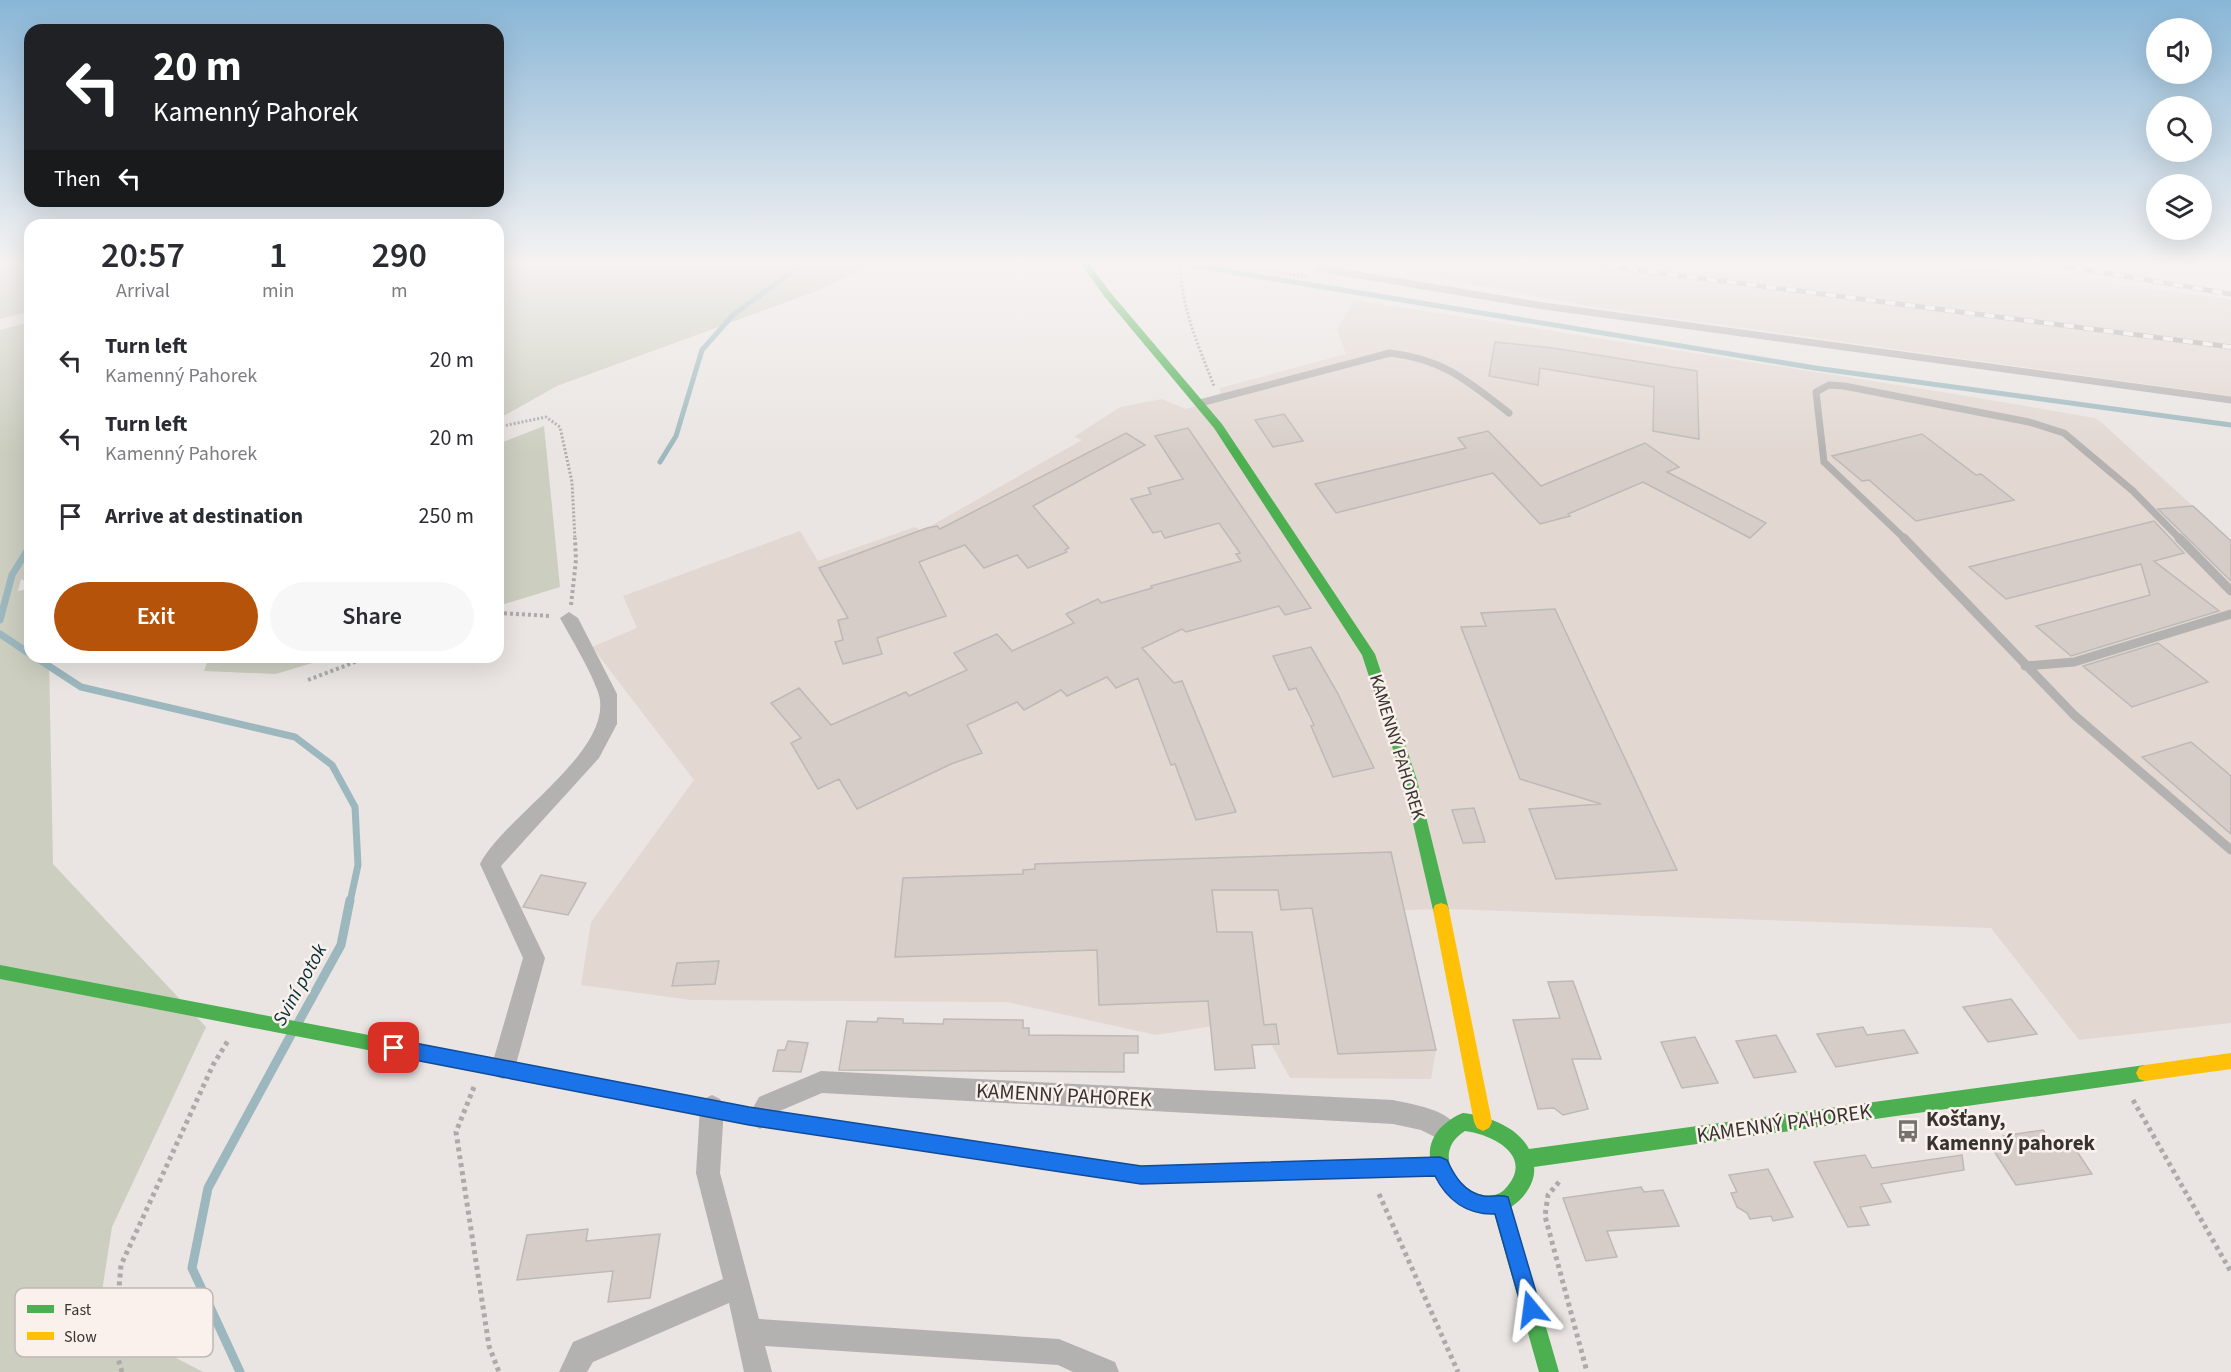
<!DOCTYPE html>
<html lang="en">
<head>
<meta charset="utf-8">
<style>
	body { margin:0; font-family:"Source Sans 3",sans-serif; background:#f7f7f7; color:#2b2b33; height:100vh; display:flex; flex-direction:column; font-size:22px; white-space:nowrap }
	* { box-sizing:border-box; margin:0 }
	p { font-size:20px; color:#7c7c81 }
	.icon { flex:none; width:33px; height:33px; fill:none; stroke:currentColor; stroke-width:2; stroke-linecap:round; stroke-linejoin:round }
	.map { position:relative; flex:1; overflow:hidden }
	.drawer { position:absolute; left:24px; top:219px; width:480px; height:444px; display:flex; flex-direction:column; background:#fff; border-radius:18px; box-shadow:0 6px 24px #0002 }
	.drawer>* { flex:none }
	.top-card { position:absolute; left:24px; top:24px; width:480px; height:183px; border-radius:18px; box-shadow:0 6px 24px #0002; background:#202124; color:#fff; overflow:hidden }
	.buttons { position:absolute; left:2146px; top:18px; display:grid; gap:12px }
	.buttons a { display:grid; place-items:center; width:66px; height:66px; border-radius:50%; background:#fff; box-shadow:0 6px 24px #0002; font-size:30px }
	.pin { position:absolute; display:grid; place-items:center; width:51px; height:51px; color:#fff; margin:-26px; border-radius:12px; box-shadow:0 3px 9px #0006 }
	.me { position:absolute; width:66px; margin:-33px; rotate:344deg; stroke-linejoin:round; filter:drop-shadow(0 0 4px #0008) }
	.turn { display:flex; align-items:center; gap:21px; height:126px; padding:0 30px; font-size:27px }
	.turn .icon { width:78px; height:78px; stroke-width:2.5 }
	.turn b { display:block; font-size:42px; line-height:51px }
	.then { display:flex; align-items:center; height:57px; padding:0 30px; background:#0003; gap:12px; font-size:22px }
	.eta { display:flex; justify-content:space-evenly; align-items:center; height:102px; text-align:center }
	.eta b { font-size:36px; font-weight:600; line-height:42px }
	.primary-button { display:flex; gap:12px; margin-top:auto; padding:12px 30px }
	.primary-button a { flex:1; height:69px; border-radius:36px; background:#b45309; color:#fff; font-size:24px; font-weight:600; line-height:69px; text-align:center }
	.primary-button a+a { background:#f7f7f7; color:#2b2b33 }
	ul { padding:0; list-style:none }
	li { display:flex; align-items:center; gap:18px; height:78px; padding:0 30px }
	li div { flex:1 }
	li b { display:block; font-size:22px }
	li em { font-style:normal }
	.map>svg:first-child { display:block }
	.built { fill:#e2d7d1 }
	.green { fill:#cccec0 }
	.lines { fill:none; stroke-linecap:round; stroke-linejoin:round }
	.stream-far2 { stroke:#9cb8be; stroke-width:5 }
	.stream-far1 { stroke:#9cb8be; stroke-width:7 }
	.stream { stroke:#9cb8be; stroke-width:9 }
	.building { fill:#d6cdc8; stroke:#bdb9b7; stroke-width:1.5 }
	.path-far2 { stroke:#adaaa9; stroke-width:3; stroke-dasharray:2 2; stroke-linecap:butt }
	.path-far1 { stroke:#adaaa9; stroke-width:4; stroke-dasharray:3 3; stroke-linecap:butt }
	.path { stroke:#adaaa9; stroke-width:5; stroke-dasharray:4 4; stroke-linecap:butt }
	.lane-far1 { stroke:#b4b1b1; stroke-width:7 }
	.lane { stroke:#b4b1b1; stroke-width:9 }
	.street { fill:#b4b1b1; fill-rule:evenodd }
	.fast { fill:#4caf50; fill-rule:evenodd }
	.slow { fill:#ffc107; fill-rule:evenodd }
	.rail-casing { stroke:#aaa8a6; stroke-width:5 }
	.rail { stroke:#faf1ec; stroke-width:4; stroke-dasharray:10; stroke-linecap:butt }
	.route { fill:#1a73e8; stroke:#114b97; stroke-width:1.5 }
	.labels { text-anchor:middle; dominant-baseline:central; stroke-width:5; stroke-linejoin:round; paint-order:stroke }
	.street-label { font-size:18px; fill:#363331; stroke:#faf1ec }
	.water-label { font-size:20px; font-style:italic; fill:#052f38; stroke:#faf1ec }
	.near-street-label { font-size:21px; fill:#363331; stroke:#faf1ec }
	.near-poi-label { font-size:21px; font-weight:bold; fill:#363331; stroke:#faf1ec; text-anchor:start }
	.key { fill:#faf1ec; stroke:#bfb8b4; stroke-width:1.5 }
	.key-label { font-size:16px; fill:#363331 }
</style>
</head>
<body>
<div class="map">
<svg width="2231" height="1372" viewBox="0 0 2231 1372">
	<rect width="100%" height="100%" fill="#eae5e2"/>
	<!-- built -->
	<path class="built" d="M1346 261H1926L2231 299V396L1593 307Z
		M1354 300 1955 394 2095 418 2101 422 2231 541V1023L2079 1040 1991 928 1448 909 1404 910 1436 1050 1431 1079 1290 1078 1257 1019 1156 1035 1007 1002 691 1000 581 985 591 922 694 780 592 647 637 628 623 596 800 531 818 561 915 527 922 531 1082 440 1074 437 1120 407 1162 399 1186 409 1220 399V388L1346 354 1337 330Z"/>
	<!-- green -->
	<path class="green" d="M0 261H30V311L0 319Z
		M498 261H880L814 292 557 386 498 419Z
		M30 322V584L21 579 18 591 30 589V657H49L53 864 206 1027 112 1227 98 1317 203 1372H0V330Z
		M544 426 560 587 498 606V444Z
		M209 657H332L276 674 204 671Z"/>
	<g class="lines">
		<!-- stream-far2 -->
		<path class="stream-far2" d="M1166 261 1815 368 2231 425
			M660 462 676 436 702 350 733 315 806 261"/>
		<!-- stream-far1 -->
		<path class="stream-far1" d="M0 620 12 575 30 546
			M0 634 30 654
			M35 657 81 687 295 737 332 765 355 807 358 865 350 902"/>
		<!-- stream -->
		<path class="stream" d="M298 1023 341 945 350 900
			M240 1372 192 1268 208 1188 292 1033"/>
	</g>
	<!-- building -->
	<path class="building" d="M1495 342 1553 348 1697 371 1699 439 1653 431 1654 387 1540 368 1538 385 1489 376Z
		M1284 414 1303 441 1273 447 1255 420Z
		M1188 428 1311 608 1285 615 1279 606 1186 632 1182 629 1142 648 1174 683 1182 681 1236 812 1196 820 1175 764 1171 765 1138 678 1116 688 1107 677 1067 696 1061 690 1024 710 1017 702 967 725 982 753 951 764 857 809 839 779 818 789 791 743 801 738 771 703 799 688 831 725 906 692 909 696 967 670 954 653 997 634 1012 651 1074 623 1066 614 1098 599 1101 603 1152 588 1151 586 1241 561 1236 554 1240 553 1219 523 1165 538 1161 531 1153 533 1131 499 1151 494 1148 488 1183 479 1155 436Z
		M1488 431 1541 486 1645 443 1679 467 1667 472 1766 523 1750 538 1643 482 1568 514 1570 516 1540 524 1493 473 1336 513 1315 484 1466 448 1458 438Z
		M1126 433 1145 445 1033 506 1069 548 1065 550 1067 552 1028 568 1017 555 984 568 965 545 919 562 946 616 877 638 882 654 843 664 835 642 843 640 838 620 848 618 819 568 927 528 937 526 940 529Z
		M1922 434 1976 475 1981 474 2014 500 1916 521 1869 480 1862 481 1832 456Z
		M2193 506 2231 541V581L2158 509Z
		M2154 521 2184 553 2154 561 2219 611 2071 656 2036 626 2150 595 2141 564 2006 599 1969 567Z
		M1555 609 1677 870 1556 879 1529 809 1601 804 1520 779 1461 627 1486 626 1481 613Z
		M2158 643 2208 682 2132 707 2083 666Z
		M1311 647 1337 692 1374 768 1333 777 1311 726 1314 725 1296 688 1289 690 1273 656Z
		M2191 742 2231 776V834L2142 757Z
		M1474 808 1485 842 1463 843 1452 810Z
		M1391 852 1436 1050 1338 1054 1312 908 1281 910 1278 890H1212L1217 932H1252L1264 1025 1276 1024 1279 1044 1252 1045 1255 1068 1215 1070 1208 1001 1099 1005 1097 950 895 957 903 878 1023 874V870L1035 869V864Z
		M541 875 586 883 568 915 523 907Z
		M719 961 715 984 672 986 677 963Z
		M1573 981 1601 1059H1572L1588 1109 1563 1115 1554 1108 1538 1109 1513 1020 1560 1018 1548 982Z
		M2011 999 2037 1034 1988 1042 1963 1007Z
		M878 1018 903 1019V1023L943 1024 944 1019 1023 1020V1028H1029V1035L1138 1036V1053H1124V1072L839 1070 847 1021 877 1022Z
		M1863 1027 1867 1035 1904 1030 1918 1053 1836 1067 1817 1034Z
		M1776 1035 1796 1072 1754 1078 1736 1041Z
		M1695 1037 1718 1083 1682 1088 1661 1042Z
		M788 1041 808 1043 801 1072 773 1071 778 1050H785Z
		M2043 1130 2052 1143 2059 1142 2062 1146 2072 1144 2092 1174 2016 1185 1994 1151 2011 1149 2003 1136Z
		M1865 1155 1872 1168 1962 1155 1964 1170 1881 1184 1891 1202 1860 1207 1869 1225 1848 1227 1814 1162Z
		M1768 1169 1793 1217 1773 1221 1771 1216 1750 1219 1747 1213 1737 1207 1731 1193 1737 1192 1729 1175Z
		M1641 1187 1644 1192 1663 1190 1679 1226 1607 1231 1617 1257 1586 1261 1563 1198Z
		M588 1229 586 1241 660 1234 650 1298 608 1302 613 1271 517 1280 527 1235Z"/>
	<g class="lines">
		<!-- path-far2 -->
		<path class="path-far2" d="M1180 261C1180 306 1198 344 1214 386
			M1198 261 1307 277
			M498 427 546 417 560 427 572 482 575 540"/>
		<!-- path-far1 -->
		<path class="path-far1" d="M571 605 576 560 575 538
			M498 613 551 616
			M308 680 368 657"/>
		<!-- path -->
		<path class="path" d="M474 1087 456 1132 489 1346 499 1372
			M2133 1100 2231 1272
			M1559 1182 1548 1195 1545 1216 1587 1372
			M1379 1194 1458 1372
			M122 1372 114 1345 121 1265 213 1065 229 1039"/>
		<!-- lane-far1 -->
		<path class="lane-far1" d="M1317 268 1537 305 2231 400
			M1200 403 1390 353C1443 359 1468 381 1509 413
			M1906 540 1824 462 1816 392 1829 385 1844 386 2029 422 2064 433 2133 491 2181 540"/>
		<!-- lane -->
		<path class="lane" d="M1904 538 2074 715 2231 850
			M2179 538 2231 591
			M2025 666 2074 662 2231 614"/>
		<!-- street -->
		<path class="street" d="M569 612 578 618 617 694V724L599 758 501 866 545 958 515 1068 511 1076 503 1079 495 1076 491 1068 523 958 480 864C503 817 618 749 598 692 589 667 573 642 560 618Z
			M821 1071 1393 1100C1414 1105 1450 1109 1459 1131L1455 1139 1447 1143 1421 1130 1393 1124 822 1093 775 1113 768 1125 760 1129 752 1125 748 1117 759 1097Z
			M712 1095 720 1099 724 1107 720 1173 759 1319 1059 1339 1115 1362 1119 1372H1073L1058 1365 765 1346 772 1372H744L729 1303 593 1362 587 1372H559L573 1342 723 1279 696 1173 700 1107 704 1099Z"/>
		<!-- fast -->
		<path class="fast" d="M1079 261H1087L1110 292 1222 424 1375 654 1417 780 1449 910 1447 915 1441 917 1435 915 1433 910 1403 780 1362 655 1214 428 1104 296Z
			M0 965 632 1085 638 1087 641 1093 638 1099 632 1101 0 979Z
			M2145 1065 2151 1067 2154 1073 2151 1079 2145 1081 1534 1167C1536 1182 1524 1199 1511 1207L1559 1372H1539L1494 1213C1467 1216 1447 1198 1435 1175L1141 1184 1009 1164 1003 1161 1000 1155 1003 1149 1009 1146 1141 1166 1430 1157C1428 1136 1445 1120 1463 1113 1487 1116 1517 1126 1529 1149ZM1465 1131C1495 1135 1535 1157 1505 1189 1480 1215 1420 1159 1465 1131Z"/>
		<!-- slow -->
		<path class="slow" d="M1441 903 1447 905 1449 910 1492 1122 1489 1128 1483 1131 1477 1128 1474 1122 1433 910 1435 905Z
			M2231 1053V1069L2145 1081 2139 1079 2136 1073 2139 1067 2145 1065Z
			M632 1085 749 1107 1009 1146 1015 1149 1018 1155 1015 1161 1009 1164 749 1125 632 1101 626 1099 623 1093 626 1087Z"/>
		<!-- rail casing -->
		<g class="rail-casing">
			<path id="rail" d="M1568 261 2231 347
				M2035 261 2231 294"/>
		</g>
		<!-- rail -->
		<use href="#rail" class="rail"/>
	</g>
	<!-- sky -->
	<linearGradient id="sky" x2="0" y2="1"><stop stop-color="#89b6d7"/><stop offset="0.58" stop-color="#f6f3f2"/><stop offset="1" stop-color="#f6f3f2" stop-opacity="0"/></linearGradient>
	<rect width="2231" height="453" fill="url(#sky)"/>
	<!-- route -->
	<path class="route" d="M394 1039 749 1107 1141 1166 1440 1157 1447 1160C1454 1175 1464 1193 1484 1196 1493 1197 1500 1194 1508 1197L1541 1309 1538 1316 1531 1319 1524 1316 1495 1214C1467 1215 1447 1200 1435 1176L1141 1184 749 1125 394 1056 388 1053 386 1048 388 1042Z"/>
	<!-- icons -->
	<defs>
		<g id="bus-bare" transform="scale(1.8)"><path d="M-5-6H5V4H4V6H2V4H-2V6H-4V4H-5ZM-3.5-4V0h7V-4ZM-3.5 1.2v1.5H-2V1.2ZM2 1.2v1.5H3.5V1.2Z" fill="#75716f" stroke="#faf1ec" stroke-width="2.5" paint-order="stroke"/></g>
	</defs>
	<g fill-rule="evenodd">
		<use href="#bus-bare" x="1908" y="1131"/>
	</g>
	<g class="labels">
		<!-- street labels -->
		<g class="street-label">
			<text transform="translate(1397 747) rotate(73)">KAMENNÝ PAHOREK</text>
		</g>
		<!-- water labels -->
		<g class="water-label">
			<text transform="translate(300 985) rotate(-61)">Sviní potok</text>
		</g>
		<!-- near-street labels -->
		<g class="near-street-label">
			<text transform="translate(1064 1095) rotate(3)">KAMENNÝ PAHOREK</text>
			<text transform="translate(1784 1123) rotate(-8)">KAMENNÝ PAHOREK</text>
		</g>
		<!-- near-poi labels -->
		<g class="near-poi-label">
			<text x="1926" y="1119">Košťany,<tspan x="1926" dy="24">Kamenný pahorek</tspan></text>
		</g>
	</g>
	<!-- legend -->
	<rect x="15" y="1288" width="198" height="69" rx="9" class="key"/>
	<rect x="27" y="1305" width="27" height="8" fill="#4caf50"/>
	<rect x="27" y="1332" width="27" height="8" fill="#ffc107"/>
	<g class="key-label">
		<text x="64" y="1315">Fast</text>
		<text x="64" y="1342">Slow</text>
	</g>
</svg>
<div class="buttons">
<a><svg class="icon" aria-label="sound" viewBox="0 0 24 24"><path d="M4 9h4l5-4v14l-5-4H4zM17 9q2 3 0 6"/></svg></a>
<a><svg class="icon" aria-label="search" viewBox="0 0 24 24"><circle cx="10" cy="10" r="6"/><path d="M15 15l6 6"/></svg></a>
<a><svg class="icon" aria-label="layers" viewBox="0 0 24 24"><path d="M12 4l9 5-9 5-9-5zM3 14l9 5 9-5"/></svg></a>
</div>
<div class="pin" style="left:394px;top:1048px;background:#d93025"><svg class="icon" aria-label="arrive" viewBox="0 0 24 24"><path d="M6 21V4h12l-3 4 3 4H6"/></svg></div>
<svg class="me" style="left:1531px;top:1309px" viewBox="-20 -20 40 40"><path d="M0-17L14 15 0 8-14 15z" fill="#1a73e8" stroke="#fff" stroke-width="4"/></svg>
<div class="top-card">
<div class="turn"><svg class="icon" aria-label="left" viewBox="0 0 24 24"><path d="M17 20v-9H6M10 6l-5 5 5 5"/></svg><div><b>20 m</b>Kamenný Pahorek</div></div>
<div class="then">Then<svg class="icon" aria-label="left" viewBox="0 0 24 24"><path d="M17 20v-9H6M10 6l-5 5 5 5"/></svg></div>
</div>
<section class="drawer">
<div class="eta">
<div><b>20:57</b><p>Arrival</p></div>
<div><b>1</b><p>min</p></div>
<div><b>290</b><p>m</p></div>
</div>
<ul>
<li><svg class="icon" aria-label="left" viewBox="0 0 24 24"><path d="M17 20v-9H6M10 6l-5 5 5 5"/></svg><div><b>Turn left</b><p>Kamenný Pahorek</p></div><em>20 m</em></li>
<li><svg class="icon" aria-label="left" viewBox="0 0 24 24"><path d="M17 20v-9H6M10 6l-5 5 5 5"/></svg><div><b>Turn left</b><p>Kamenný Pahorek</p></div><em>20 m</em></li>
<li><svg class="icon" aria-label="arrive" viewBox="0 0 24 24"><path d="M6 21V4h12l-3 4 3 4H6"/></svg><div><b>Arrive at destination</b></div><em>250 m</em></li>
</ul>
<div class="primary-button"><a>Exit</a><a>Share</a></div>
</section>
</div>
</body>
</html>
